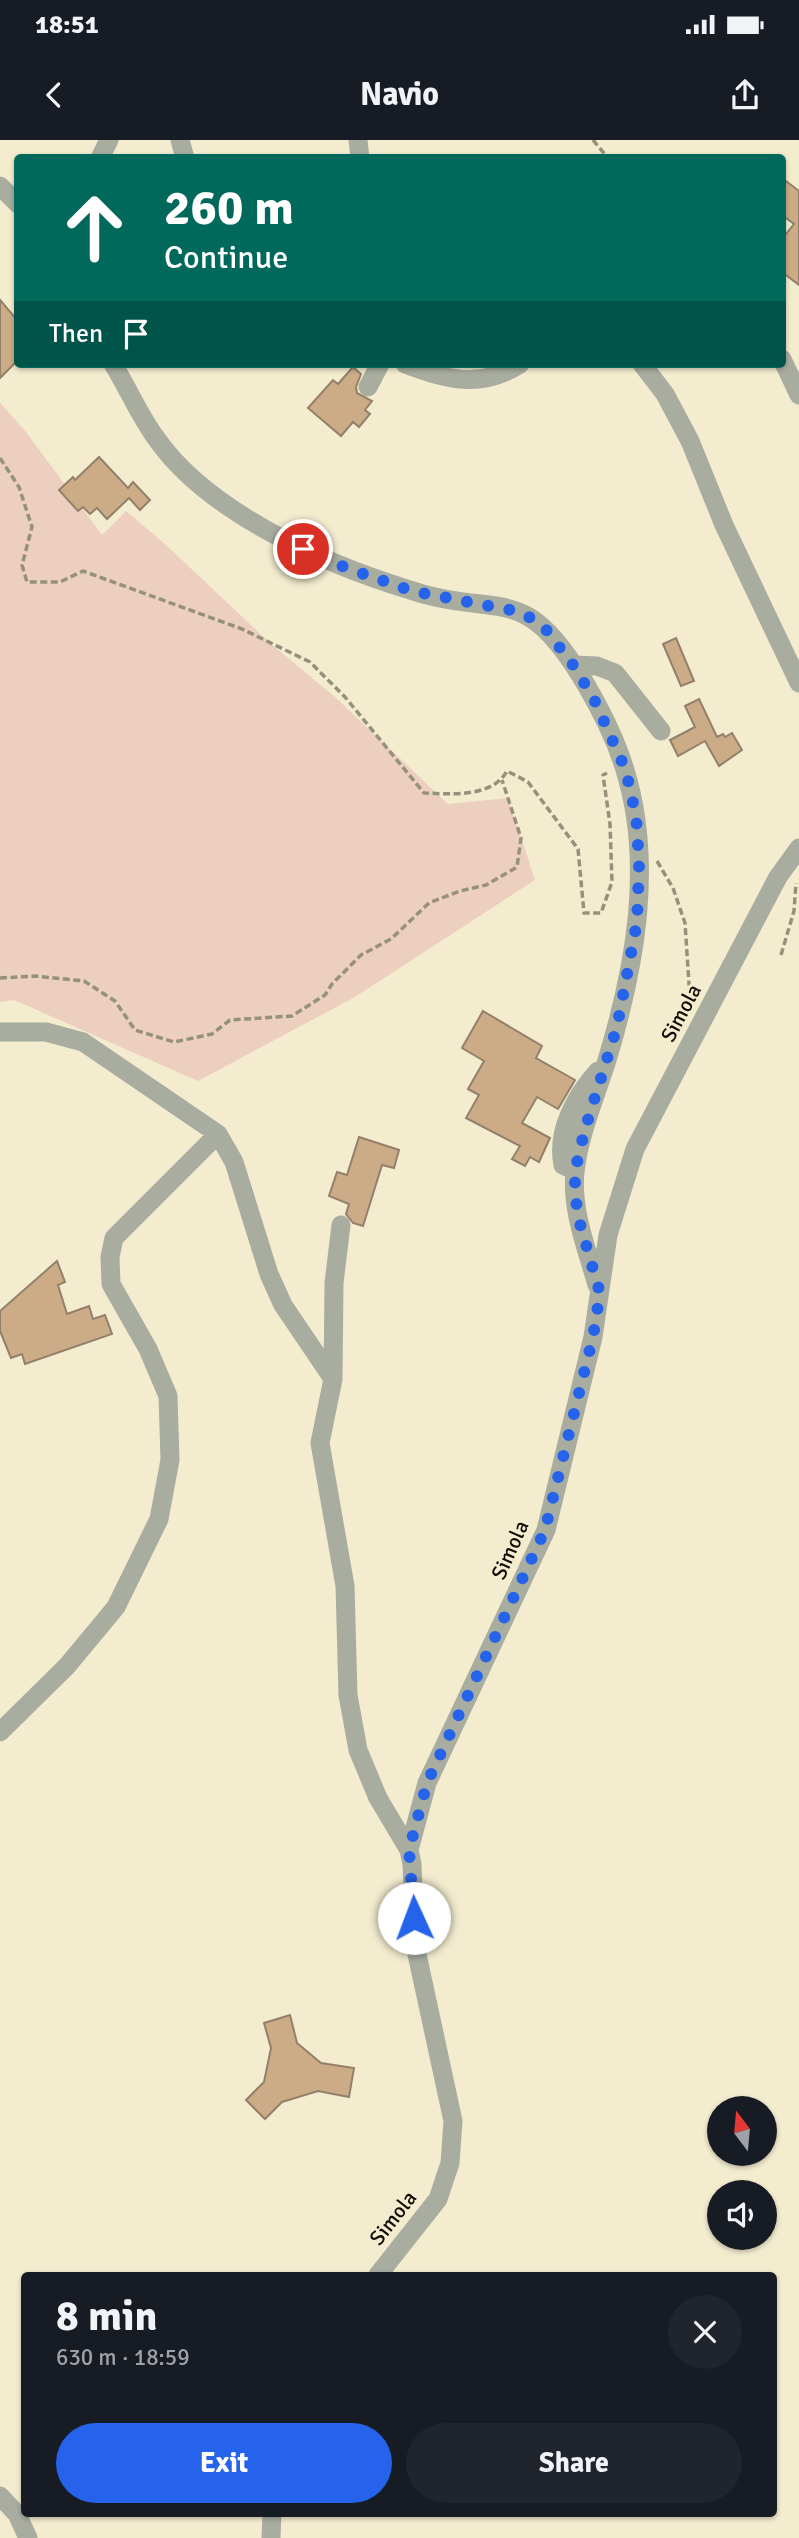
<!DOCTYPE html>
<html lang="en">
<head>
<meta charset="utf-8">
<style>
	body { margin:0; font-family:Signika,sans-serif; background:#20242c; color:#f1f3f6; height:100vh; display:flex; flex-direction:column; font-size:26px; white-space:nowrap }
	* { box-sizing:border-box; margin:0 }
	p { font-size:23px; color:#9ea1a6 }
	.icon { flex:none; width:38px; height:38px; fill:none; stroke:currentColor; stroke-width:2; stroke-linecap:round; stroke-linejoin:round }
	.map { position:relative; flex:1; overflow:hidden }
	.side { position:absolute; left:21px; top:2132px; width:756px; height:245px; display:flex; flex-direction:column; background:#171b24; border-radius:7px; box-shadow:0 2px 5px #0004 }
	.side>* { flex:none }
	.top-card { position:absolute; left:14px; top:14px; width:772px; height:214px; border-radius:7px; box-shadow:0 2px 5px #0004; background:#00695c; color:#fff; overflow:hidden }
	.needle { width:46px; rotate:344deg }
	.buttons { position:absolute; left:707px; top:1956px; display:grid; gap:14px }
	.buttons a { display:grid; place-items:center; width:70px; height:70px; border-radius:50%; background:#171b24; box-shadow:0 2px 5px #0004; font-size:35px }
	.pin { position:absolute; display:grid; place-items:center; width:60px; height:60px; color:#fff; margin:-30px; border:4px solid #fff; border-radius:50%; box-shadow:0 2px 7px #0007 }
	.me { position:absolute; width:77px; margin:-38px; rotate:358deg; stroke-linejoin:round; filter:drop-shadow(0 0 5px #0008) }
	.turn { display:flex; align-items:center; gap:24px; height:147px; padding:0 35px; font-size:32px }
	.turn .icon { width:91px; height:91px; stroke-width:2.5 }
	.turn b { display:block; font-size:49px; line-height:60px }
	.then { display:flex; align-items:center; height:66px; padding:0 35px; background:#0003; gap:14px; font-size:26px }
	.round { display:grid; place-items:center; flex:none; width:74px; height:74px; border-radius:37px; background:#20242c }
	.head { display:flex; align-items:center; justify-content:space-between; height:119px; padding:0 35px }
	h1 { font-size:42px; font-weight:800; line-height:52px }
	.action { display:flex; gap:14px; margin-top:auto; padding:14px 35px }
	.action a { flex:1; height:80px; border-radius:42px; background:#2563eb; color:#fff; font-size:28px; font-weight:800; line-height:80px; text-align:center }
	.action a+a { background:#20242c; color:#f1f3f6 }
	.status { display:flex; justify-content:space-between; align-items:center; height:49px; padding:0 35px; background:#171b24; direction:ltr }
	.status svg { height:19px; fill:currentColor }
	header { display:flex; justify-content:space-between; align-items:center; height:91px; padding:0 35px; background:#171b24; font-size:32px; font-weight:800 }
	.map>svg:first-child { display:block }
	.green { fill:#edcfc0 }
	.building { fill:#ccac86; stroke:#93806a; stroke-width:2 }
	.lines { fill:none; stroke-linecap:round; stroke-linejoin:round }
	.path { stroke:#96917d; stroke-width:3.5; stroke-dasharray:7 3.5; stroke-linecap:butt }
	.minor { stroke:#a9ada0; stroke-width:19 }
	.route { stroke:#2563eb; stroke-width:12; stroke-dasharray:0 21.6 }
	.labels { text-anchor:middle; dominant-baseline:central; stroke-width:6; stroke-linejoin:round; paint-order:stroke }
	.street-label { font-size:21px; fill:#0e0c04; stroke:#f3eccf }
</style>
</head>
<body>
<div class="status"><b>18:51</b><svg viewBox="0 0 49 12"><path d="M0 12V9h3v3zM5 12V6h3v6zM10 12V3h3v9zM15 12V0h3v12zM26 1h20v11H26zM47 4h2v5h-2z"/></svg></div>
<header><svg class="icon" aria-label="back" viewBox="0 0 24 24"><path d="M15 5l-7 7 7 7"/></svg>Navio<svg class="icon" aria-label="share" viewBox="0 0 24 24"><path d="M12 15V3M7 8l5-5 5 5M5 13v7h14v-7"/></svg></header>
<div class="map">
<svg width="799" height="2398" viewBox="0 0 799 2398">
	<rect width="100%" height="100%" fill="#f3eccf"/>
	<!-- green -->
	<path class="green" d="M0 263 26 292 102 395 126 371 166 405 269 502 336 558 448 664 508 658 535 740 355 857 198 941 14 860 0 862Z"/>
	<!-- building -->
	<path class="building" d="M782 38 799 51V145L782 132V99L794 84 782 75Z
		M0 160 18 181V220L0 238Z
		M353 227 361 234 356 247 357 253 372 261 365 270 370 274 359 287 353 282 341 296 308 268 333 240 338 244Z
		M99 317 128 348 133 342 150 360 140 370 129 358 107 379 97 368 90 374 83 367 78 371 59 350 73 337 75 340Z
		M676 498 694 541 681 546 663 504Z
		M699 559 717 597 723 594 725 597 732 593 742 610 719 626 705 601 678 616 670 600 695 587 685 566Z
		M483 871 542 906 536 918 575 940 558 969 537 957 522 983 550 998 539 1022 530 1017 525 1026 512 1019 520 1006 466 978 479 955 468 949 484 921 462 908Z
		M359 997 399 1010 394 1028 382 1025 363 1086 353 1083 346 1074 349 1064 329 1056 337 1032 347 1035Z
		M57 1121 65 1142 58 1145 67 1174 89 1166 93 1179 105 1175 112 1194 25 1224 22 1214 11 1218 0 1191V1171Z
		M290 1875 297 1903 321 1923 354 1928 349 1957 318 1951 282 1962 265 1979 246 1960 264 1942 271 1908 264 1883Z"/>
	<g class="lines">
		<!-- path -->
		<path class="path" d="M593 0 608 18
			M0 318 19 347 32 387 22 425 27 442H60L83 431 242 489 310 522 345 557 424 653C450 654 492 658 507 631L528 642 578 709 584 773H601L612 742 610 684 603 635 607 633
			M657 721 673 748 685 783 689 844 691 851 696 853
			M781 815 794 771 796 743
			M0 838 35 836 84 841 115 861 135 890 174 902 212 894 230 880 292 876 325 855 332 844 361 815 391 799 429 763 460 751 486 745 517 727 521 698 502 640"/>
		<!-- minor -->
		<path class="minor" d="M180 0 185 18
			M358 0 360 18
			M100 18 109 0
			M0 46 18 64
			M782 219 799 255
			M113 224C128 248 139 275 156 298 208 373 325 424 410 450 425 455 442 459 457 461 481 465 507 464 529 477 568 500 612 587 625 630 654 724 635 828 607 920 596 956 579 994 575 1032 571 1070 587 1109 597 1145
			M405 224C446 240 481 249 520 224
			M642 224 665 254 690 301 724 385 799 543
			M368 247 380 224
			M574 525 597 526 615 533 661 591
			M0 892H46L83 902 218 994 234 1022 269 1134 283 1165 333 1239
			M575 1031 563 1025C556 991 576 955 598 931
			M341 1085 334 1143 333 1239 320 1303 345 1446 348 1555 358 1610 378 1658 409 1710
			M0 1592 67 1526 116 1467 159 1379 170 1320 168 1256 148 1209 111 1144 110 1117 114 1098 218 994
			M378 2135 438 2059 450 2023 453 1981 415 1805 412 1724 409 1710 427 1643 546 1390 593 1197 608 1095 635 1009 778 737 799 708
			M0 2356 17 2374 28 2398
			M271 2398 272 2373"/>
	</g>
	<g class="lines">
		<!-- route -->
		<path class="route" d="M303 409 344 427 412 451 510 470 526 475 545 488 573 525 593 557 624 626 631 651 637 686 639 727 637 782 617 887 585 989 575 1031V1052L578 1077 600 1153 593 1197 545 1390 427 1643 409 1710 414 1778"/>
	</g>
	<g class="labels">
		<!-- street labels -->
		<g class="street-label">
			<text transform="translate(681 873) rotate(-62)">Simola</text>
			<text transform="translate(510 1410) rotate(-66)">Simola</text>
			<text transform="translate(393 2078) rotate(-52)">Simola</text>
		</g>
	</g>
</svg>
<div class="buttons">
<a><svg class="needle" viewBox="-14 -14 28 28"><path d="M0-13l5 13h-10z" fill="#e53935"/><path d="M0 13l5-13h-10z" fill="#9ea1a6"/></svg></a>
<a><svg class="icon" aria-label="sound" viewBox="0 0 24 24"><path d="M4 9h4l5-4v14l-5-4H4zM17 9q2 3 0 6"/></svg></a>
</div>
<div class="pin" style="left:303px;top:409px;background:#d93025"><svg class="icon" aria-label="arrive" viewBox="0 0 24 24"><path d="M6 21V4h12l-3 4 3 4H6"/></svg></div>
<svg class="me" style="left:414px;top:1778px" viewBox="-20 -20 40 40"><circle r="19" fill="#fff"/><path d="M0-13L10 11 0 6-10 11z" fill="#2563eb"/></svg>
<div class="top-card">
<div class="turn"><svg class="icon" aria-label="ahead" viewBox="0 0 24 24"><path d="M12 20V5M6 11l6-6 6 6"/></svg><div><b>260 m</b>Continue</div></div>
<div class="then">Then<svg class="icon" aria-label="arrive" viewBox="0 0 24 24"><path d="M6 21V4h12l-3 4 3 4H6"/></svg></div>
</div>
<section class="side">
<div class="head"><div><h1>8 min</h1><p>630 m · 18:59</p></div><a class="round"><svg class="icon" aria-label="close" viewBox="0 0 24 24"><path d="M6 6l12 12M18 6L6 18"/></svg></a></div>
<div class="action"><a>Exit</a><a>Share</a></div>
</section>
</div>
</body>
</html>
